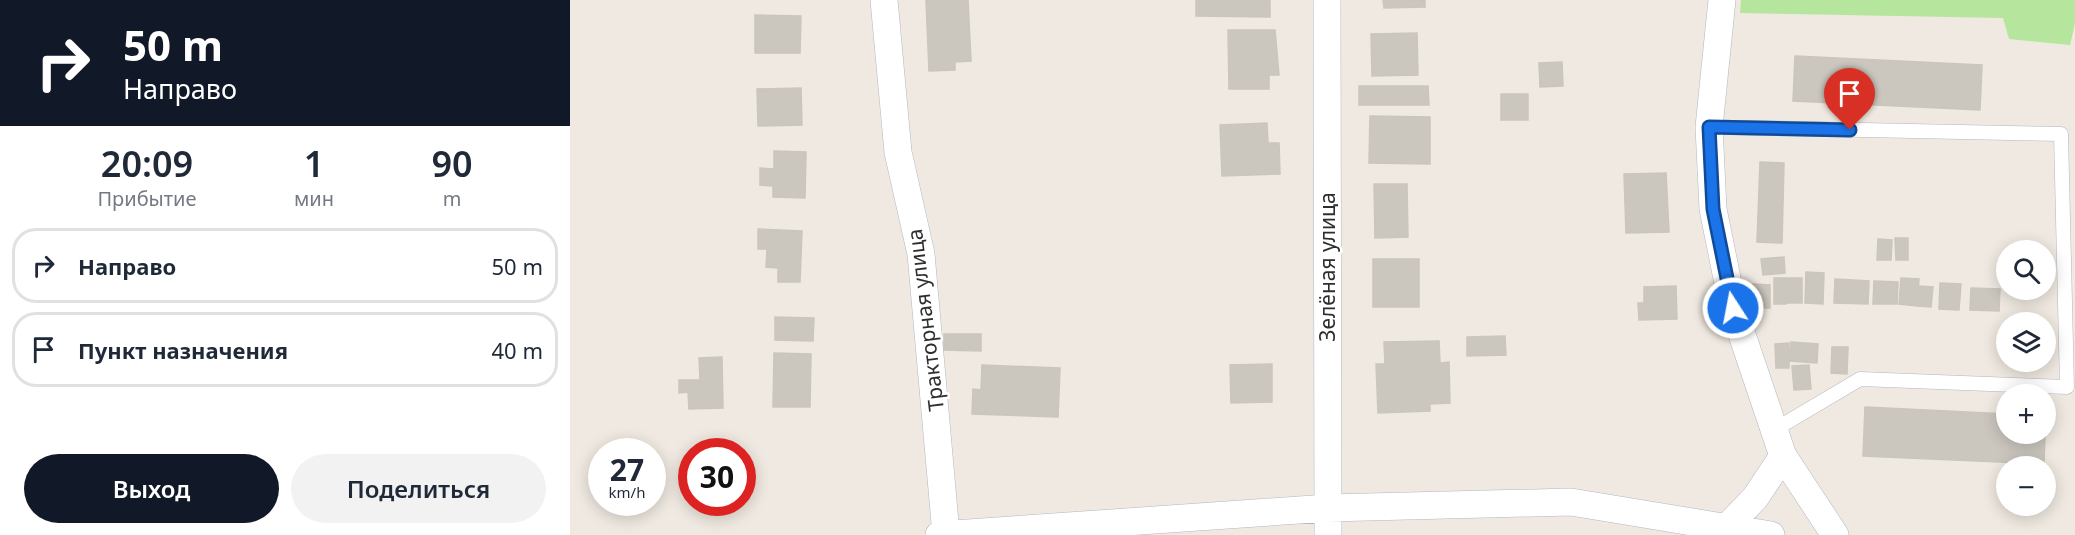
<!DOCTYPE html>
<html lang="ru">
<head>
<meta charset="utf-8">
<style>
	body { margin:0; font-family:"Noto Sans",sans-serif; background:#f2f2f3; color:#1f2937; height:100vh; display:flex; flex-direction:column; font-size:22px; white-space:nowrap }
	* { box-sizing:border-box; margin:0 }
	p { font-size:20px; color:#747a83 }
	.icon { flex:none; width:33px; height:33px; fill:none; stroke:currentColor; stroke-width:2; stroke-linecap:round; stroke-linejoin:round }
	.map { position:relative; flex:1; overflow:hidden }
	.drawer { display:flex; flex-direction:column; background:#fff; width:570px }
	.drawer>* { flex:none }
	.banner { background:#111827; color:#fff; overflow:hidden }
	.fabs { position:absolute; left:1426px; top:240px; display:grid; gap:12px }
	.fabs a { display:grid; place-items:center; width:60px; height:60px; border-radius:50%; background:#fff; box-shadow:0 3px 15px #0003; font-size:30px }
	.speed { position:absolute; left:18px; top:438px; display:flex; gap:12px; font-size:30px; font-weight:700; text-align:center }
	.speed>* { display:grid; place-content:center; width:78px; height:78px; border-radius:50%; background:#fff; box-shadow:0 3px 15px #0003; line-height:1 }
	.speed small { font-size:15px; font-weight:400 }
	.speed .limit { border:9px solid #d22; background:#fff; color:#111 }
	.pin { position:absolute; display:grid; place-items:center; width:51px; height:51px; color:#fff; margin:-62px -26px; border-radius:50% 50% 50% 0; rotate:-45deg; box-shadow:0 0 6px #0007 }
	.pin .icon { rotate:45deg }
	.me { position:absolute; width:66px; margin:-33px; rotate:349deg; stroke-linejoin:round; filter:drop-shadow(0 0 4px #0008) }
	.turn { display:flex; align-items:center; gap:21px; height:126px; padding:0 24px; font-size:27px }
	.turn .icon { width:78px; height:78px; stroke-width:2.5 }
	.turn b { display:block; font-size:42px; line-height:51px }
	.eta { display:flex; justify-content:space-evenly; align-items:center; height:102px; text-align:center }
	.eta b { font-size:36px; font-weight:600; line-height:42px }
	.cta { display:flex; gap:12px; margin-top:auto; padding:12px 24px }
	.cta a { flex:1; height:69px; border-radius:36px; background:#111827; color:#fff; font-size:24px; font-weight:600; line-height:69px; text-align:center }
	.cta a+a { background:#f2f2f3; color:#1f2937 }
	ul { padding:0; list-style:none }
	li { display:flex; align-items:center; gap:18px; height:75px; margin:0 12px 9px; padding:0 12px; border:3px solid #e0e1e3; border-radius:24px }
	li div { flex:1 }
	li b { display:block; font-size:22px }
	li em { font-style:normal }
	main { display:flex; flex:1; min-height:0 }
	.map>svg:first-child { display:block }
	.green { fill:#b6e59e }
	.building { fill:#cbc7bf; stroke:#cbc5ba; stroke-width:1.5 }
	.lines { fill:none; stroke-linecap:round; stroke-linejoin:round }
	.lane-casing { stroke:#b4b7c1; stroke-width:15 }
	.street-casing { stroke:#b4b7c1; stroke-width:28 }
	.lane { stroke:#fff; stroke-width:14 }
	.street { stroke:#fff; stroke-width:27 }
	.route-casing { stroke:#114b97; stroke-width:15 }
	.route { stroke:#1a73e8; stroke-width:10 }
	.labels { text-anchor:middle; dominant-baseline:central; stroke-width:5; stroke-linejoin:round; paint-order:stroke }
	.street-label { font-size:21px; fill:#2e2e2e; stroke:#fff }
</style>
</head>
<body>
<main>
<section class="drawer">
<div class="banner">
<div class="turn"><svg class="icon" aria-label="right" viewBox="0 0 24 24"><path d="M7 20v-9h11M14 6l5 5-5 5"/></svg><div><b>50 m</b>Направо</div></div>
</div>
<div class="eta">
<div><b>20:09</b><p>Прибытие</p></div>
<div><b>1</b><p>мин</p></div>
<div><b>90</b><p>m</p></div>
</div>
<ul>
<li><svg class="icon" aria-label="right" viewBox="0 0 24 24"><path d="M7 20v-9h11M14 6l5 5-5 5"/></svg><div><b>Направо</b></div><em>50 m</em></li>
<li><svg class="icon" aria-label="arrive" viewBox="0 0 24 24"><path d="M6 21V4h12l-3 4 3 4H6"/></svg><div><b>Пункт назначения</b></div><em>40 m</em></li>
</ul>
<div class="cta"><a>Выход</a><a>Поделиться</a></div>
</section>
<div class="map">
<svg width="1505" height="535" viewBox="0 0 1505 535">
	<rect width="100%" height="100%" fill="#efe9e1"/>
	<!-- green -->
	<path class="green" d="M1171 0H1505V23L1500 45 1439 39 1433 18 1170 13Z"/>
	<!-- building -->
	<path class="building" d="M356 0H398L401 61 385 62V70L359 71Z
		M626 0H700V17L626 16Z
		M813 0H855V7L814 8Z
		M185 15 231 16 230 53H185Z
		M658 30H705L709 75H699V89H659Z
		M847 33 848 75 802 76 801 34Z
		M1225 56 1412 65 1410 110 1223 101Z
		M992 62 993 86 970 87 969 63Z
		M789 86H858L859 105H789Z
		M231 88 232 125 188 126 187 89Z
		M931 94H958V120H931Z
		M800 116 860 117V164L799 163Z
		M697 123 698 143H709L710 174 652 176 650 125Z
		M204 151 236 152 235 198 203 197V186L190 185V168L204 169Z
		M1190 162 1214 163 1212 243 1187 242Z
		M1096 173 1099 232 1056 233 1054 174Z
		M804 184H837L838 237 805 238Z
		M188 229 232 231 230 282H208V268L196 267 197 249H188Z
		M1325 238H1338V260H1326Z
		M1308 239 1322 240 1321 260H1307Z
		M1214 257 1215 273 1193 275 1191 259Z
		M803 259H849V307H803Z
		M1236 272 1254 273 1253 304 1235 303Z
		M1204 278H1216V304H1204Z
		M1217 278H1232V303H1217Z
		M1331 278 1349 279 1347 306 1329 304Z
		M1265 279 1299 281 1298 304 1264 303Z
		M1304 281 1328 282 1327 304H1303Z
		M1370 283 1391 284 1389 310 1369 309Z
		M1183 284 1200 285V308H1183Z
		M1106 286 1107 319 1069 320 1068 303H1074V287Z
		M1349 286 1363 287 1361 307 1347 306Z
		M1401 288 1430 289 1429 311 1400 310Z
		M205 317 244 318 243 341 205 340Z
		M374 334H411V351L374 350Z
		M935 336 936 355 897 356V337Z
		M869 341 870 363 879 362 880 403 860 404V411L808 413 806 364H815L814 342Z
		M1221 342 1248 344 1247 363 1220 361Z
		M1219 343V368H1206L1205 344Z
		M1262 347H1278L1277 374 1261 373Z
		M204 353 241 354 240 407H203Z
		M152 357 153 408 119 409 118 392 109 393V380H130L129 358Z
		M702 364V402L661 403 660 365Z
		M412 365 490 368 488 417 402 414 403 389 411 390Z
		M1239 365 1241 389 1224 390 1222 366Z
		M1295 407 1437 414V434H1475L1474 464 1293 456Z"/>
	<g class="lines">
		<!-- lane casing -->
		<g class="lane-casing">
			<path id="lane" d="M1139 127 1491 134 1497 387 1290 379 1204 430"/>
		</g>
		<!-- street casing -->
		<g class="street-casing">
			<path id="street" d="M314 0 328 152 351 254 376 534
				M757 0 758 535
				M1152 0 1139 127 1143 209 1163 308 1213 456 1265 535
				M1156 528 1185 498 1213 456
				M369 535 758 508 1001 502 1201 535"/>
		</g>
		<!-- lane -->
		<use href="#lane" class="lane"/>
		<!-- street -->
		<use href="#street" class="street"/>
	</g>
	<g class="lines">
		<!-- route casing -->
		<g class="route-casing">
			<path id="route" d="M1163 308 1143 209 1139 127 1280 130"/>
		</g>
		<!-- route -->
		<use href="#route" class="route"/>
	</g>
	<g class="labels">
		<!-- street labels -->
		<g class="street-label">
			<text transform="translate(757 267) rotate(-90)">Зелёная улица</text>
			<text transform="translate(355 320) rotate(-97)">Тракторная улица</text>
		</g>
	</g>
</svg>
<div class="fabs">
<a><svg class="icon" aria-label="search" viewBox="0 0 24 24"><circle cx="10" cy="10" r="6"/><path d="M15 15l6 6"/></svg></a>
<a><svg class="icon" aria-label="layers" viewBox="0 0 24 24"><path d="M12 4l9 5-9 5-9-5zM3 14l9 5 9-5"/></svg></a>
<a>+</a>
<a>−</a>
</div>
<div class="speed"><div>27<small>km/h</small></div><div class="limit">30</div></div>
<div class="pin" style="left:1280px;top:130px;background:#d93025"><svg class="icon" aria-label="arrive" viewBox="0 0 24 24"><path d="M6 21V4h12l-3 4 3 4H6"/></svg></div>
<svg class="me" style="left:1163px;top:308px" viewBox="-20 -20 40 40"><circle r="17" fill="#1a73e8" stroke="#fff" stroke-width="3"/><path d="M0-11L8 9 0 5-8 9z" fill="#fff"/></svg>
</div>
</main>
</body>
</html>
